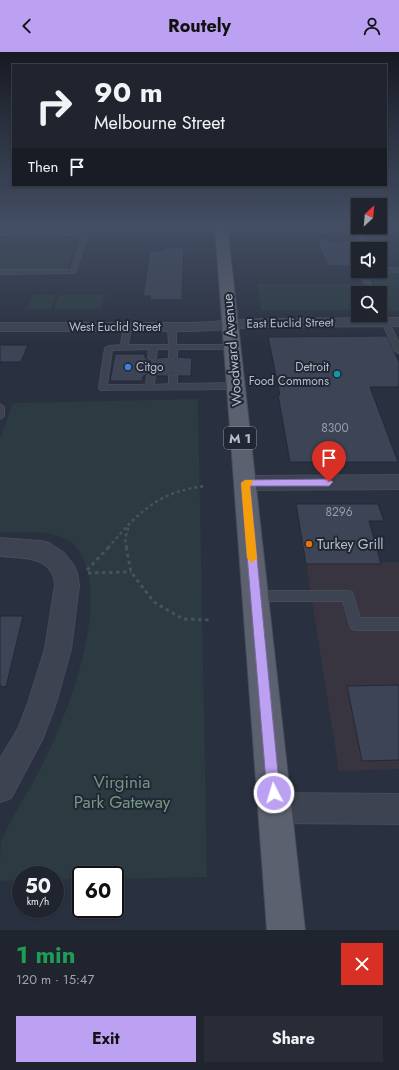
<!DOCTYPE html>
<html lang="en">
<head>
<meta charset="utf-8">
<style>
	body { margin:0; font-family:Jost,sans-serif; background:#272c37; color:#f1f3f6; height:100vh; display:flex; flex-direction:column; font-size:15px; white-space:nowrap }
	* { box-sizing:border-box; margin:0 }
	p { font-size:13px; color:#a1a4aa }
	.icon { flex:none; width:22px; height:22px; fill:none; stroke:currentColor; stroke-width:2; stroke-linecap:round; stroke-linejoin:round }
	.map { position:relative; height:878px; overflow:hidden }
	.side { display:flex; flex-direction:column; background:#1f242f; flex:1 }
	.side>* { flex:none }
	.banner { position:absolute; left:12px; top:12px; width:375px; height:122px; border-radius:0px; box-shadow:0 1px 3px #0004,0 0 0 1px #3c414b; background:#1f242f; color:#f1f3f6; overflow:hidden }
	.needle { width:26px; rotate:26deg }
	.tools { position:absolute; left:351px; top:146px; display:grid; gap:8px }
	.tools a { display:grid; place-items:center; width:36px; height:36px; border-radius:0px; background:#1f242f; box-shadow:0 1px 3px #0004,0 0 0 1px #3c414b; font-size:20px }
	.speed { position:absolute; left:12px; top:814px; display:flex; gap:8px; font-size:20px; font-weight:700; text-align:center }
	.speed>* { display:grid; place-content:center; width:52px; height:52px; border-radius:50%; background:#1f242f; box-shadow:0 1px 3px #0004,0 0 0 1px #3c414b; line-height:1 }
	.speed small { font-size:10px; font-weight:400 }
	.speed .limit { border:2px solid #111; border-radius:6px; background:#fff; color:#111 }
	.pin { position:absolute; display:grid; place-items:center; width:34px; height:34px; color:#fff; margin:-41px -17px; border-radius:50% 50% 50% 0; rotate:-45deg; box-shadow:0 0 4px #0007 }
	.pin .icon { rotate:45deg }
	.me { position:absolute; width:44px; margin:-22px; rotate:355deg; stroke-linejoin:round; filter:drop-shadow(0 0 3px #0008) }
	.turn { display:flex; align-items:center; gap:14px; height:84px; padding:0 16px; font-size:18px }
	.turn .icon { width:52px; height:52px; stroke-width:2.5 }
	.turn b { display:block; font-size:28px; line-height:34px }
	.then { display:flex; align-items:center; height:38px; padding:0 16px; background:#0003; gap:8px; font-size:15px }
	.round { display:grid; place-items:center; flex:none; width:42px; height:42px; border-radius:0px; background:#272c37 }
	.head { display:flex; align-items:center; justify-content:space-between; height:68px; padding:0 16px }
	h1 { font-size:24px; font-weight:700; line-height:30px; color:#1e9e55 }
	.primary-button { display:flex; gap:8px; margin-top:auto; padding:8px 16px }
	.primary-button a { flex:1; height:46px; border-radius:0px; background:#bca0f2; color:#111; font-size:16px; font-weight:700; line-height:46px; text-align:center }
	.primary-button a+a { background:#272c37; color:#f1f3f6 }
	header { display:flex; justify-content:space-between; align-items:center; height:52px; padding:0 16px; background:#bca0f2; color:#111; font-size:18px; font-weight:700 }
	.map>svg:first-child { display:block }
	.medical { fill:#383541 }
	.green { fill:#2b3b41 }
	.building { fill:#3c4455; stroke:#242937 }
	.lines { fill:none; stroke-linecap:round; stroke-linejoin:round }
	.service-casing { stroke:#474b59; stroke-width:2 }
	.minor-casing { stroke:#474b59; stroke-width:2 }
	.primary-casing { stroke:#474b59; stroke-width:2 }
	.path-far1 { stroke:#455458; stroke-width:2.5; stroke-dasharray:3 3; stroke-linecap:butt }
	.path { stroke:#455458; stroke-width:3; stroke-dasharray:3.5 3.5; stroke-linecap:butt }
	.service { fill:#3d4350; fill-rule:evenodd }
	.minor { fill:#3d4350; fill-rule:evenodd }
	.primary { fill:#5c616f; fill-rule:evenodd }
	.route { fill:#bca0f2; stroke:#7a689d }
	.slow { fill:#f59e0b }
	.shop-dot { fill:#3f7fe0; stroke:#222735; stroke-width:1.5 }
	.culture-dot { fill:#0f9aa8; stroke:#222735; stroke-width:1.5 }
	.food-dot { fill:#e8710a; stroke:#222735; stroke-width:1.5 }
	.labels { text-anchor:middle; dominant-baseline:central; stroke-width:4; stroke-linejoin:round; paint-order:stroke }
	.far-street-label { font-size:12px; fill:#babeca; stroke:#222735 }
	.far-poi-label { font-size:12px; fill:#babeca; stroke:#222735; text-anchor:start }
	.number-label { font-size:12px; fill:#989eab }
	.shield { fill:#222735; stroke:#8c919d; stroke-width:1 }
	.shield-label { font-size:13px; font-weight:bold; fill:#babeca }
	.street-label { font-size:14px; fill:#babeca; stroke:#222735 }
	.poi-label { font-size:14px; fill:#babeca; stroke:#222735; text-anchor:start }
	.near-park-label { font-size:17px; fill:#749881; stroke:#222735 }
</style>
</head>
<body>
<header><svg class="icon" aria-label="back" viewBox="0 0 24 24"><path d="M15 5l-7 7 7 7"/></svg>Routely<svg class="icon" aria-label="person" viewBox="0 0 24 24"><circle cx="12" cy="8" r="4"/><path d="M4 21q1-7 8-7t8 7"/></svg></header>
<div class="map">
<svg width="399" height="878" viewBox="0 0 399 878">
	<rect width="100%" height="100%" fill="#29303f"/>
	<!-- medical -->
	<path class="medical" d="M399 510V717L339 719 306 511Z"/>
	<!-- green -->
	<path class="green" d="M0 187H78L67 218H0Z
		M369 220H399V259H388Z
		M257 232H361L365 241H358V258H261Z
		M33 243H56L51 257H27Z
		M59 243H105L101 257H54Z
		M198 347 207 825 115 827V823H81V827L55 828V823H21V828L0 829C0 819 0 798 1 790 10 767 25 745 37 723 64 672 101 578 88 521 85 510 79 494 68 488 48 477 22 480 0 480V387L13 351Z"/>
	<!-- building -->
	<path class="building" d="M315 184 338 191 346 188H358V214H328Z
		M166 195H184L182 248H150L151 244H143L150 199 166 198Z
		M387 284 399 310V335H370L398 410H290L278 343H280L268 285Z
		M0 293H28L21 310H0Z
		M115 302H145V306L151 309 158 306 168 305 174 308 178 305 192 306 191 324H178L172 321 168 324H156L150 321 143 324 142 329H110Z
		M296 452H378L384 469H369L381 512H306Z
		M0 564H23L6 635 0 634Z
		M399 633V708L362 709 347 634Z"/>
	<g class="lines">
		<!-- service casing -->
		<g class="service-casing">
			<path id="service" d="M94 173H100L98 180 95 182 92 180Z
				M352 173H358L370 197H364Z
				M86 178 89 180 75 221 0 222V218H71L83 180Z
				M380 216H399V220L378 219H380Z
				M359 219H365L375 241H369Z
				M380 256 383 258 399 291V301L395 299 379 263Z
				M124 273 131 275 128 293H169L168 275 172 273 176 275V293H232L236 295 232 297H177V305L173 307 169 305V297H157L156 306 152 308 148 306 149 297 112 298 107 333H146L147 324 151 322 155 324 154 333 169 332V324L173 322 177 324V332L235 331 239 334 235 337 100 338 99 336 105 296 109 294 121 293Z
				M0 352 4 355V364L0 367Z
				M256 539H348L352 540 360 566H399V578H355L351 576 343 549H256L252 548 250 544 252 540Z"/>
		</g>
		<!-- minor casing -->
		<g class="minor-casing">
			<path id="minor" d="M399 175V181L0 183V177Z
				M399 266V274L261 275 194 279H0V271H194L261 267Z
				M399 423V437L245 438 238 436 235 431 238 426 245 424Z
				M0 486 41 489 49 491 64 501 74 514 77 521 79 533 71 597 56 651 43 686 11 746 0 750V707L18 677 28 651 45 597 55 533C53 503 23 506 0 504Z
				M275 741 399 742V772L275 771 264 767 260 756 264 745Z"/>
		</g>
		<!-- primary casing -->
		<g class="primary-casing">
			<path id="primary" d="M215 173H227L305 878H267Z"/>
		</g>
		<!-- path-far1 -->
		<path class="path-far1" d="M108 496C137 461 159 439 206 434
			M127 496 125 487 129 473"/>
		<!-- path -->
		<path class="path" d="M126 495 131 520 154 550 183 567 209 568
			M87 518 109 495
			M88 521 131 520"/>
		<!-- service -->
		<use href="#service" class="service"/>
		<!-- minor -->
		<use href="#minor" class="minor"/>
		<!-- primary -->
		<use href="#primary" class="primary"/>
	</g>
	<!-- sky -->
	<linearGradient id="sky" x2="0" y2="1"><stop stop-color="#171a23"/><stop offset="0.58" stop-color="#434e63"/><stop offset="1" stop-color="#434e63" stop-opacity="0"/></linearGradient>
	<rect width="399" height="296" fill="url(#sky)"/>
	<!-- route -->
	<path class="route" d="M329 427 333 430 329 434H250L280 741 278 746 274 748 269 746 267 741 241 431 245 428Z"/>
	<!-- slow -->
	<path class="slow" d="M245 428H252L253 431 250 434 257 506 252 511 247 506 241 431Z"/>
	<!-- markers -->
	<circle class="shop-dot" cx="128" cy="315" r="4"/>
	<circle class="culture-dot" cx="337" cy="322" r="4"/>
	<circle class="food-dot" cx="309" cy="492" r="4"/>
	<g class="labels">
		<!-- far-street labels -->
		<g class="far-street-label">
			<text transform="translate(290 271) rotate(-1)">East Euclid Street</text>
			<text x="115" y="275">West Euclid Street</text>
		</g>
		<!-- far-poi labels -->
		<g class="far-poi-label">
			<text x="136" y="315">Citgo</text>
			<text x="329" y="315" text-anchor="end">Detroit<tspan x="329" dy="14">Food Commons</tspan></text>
		</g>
		<!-- number labels -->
		<g class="number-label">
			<text x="335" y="376">8300</text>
			<text x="339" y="460">8296</text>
		</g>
		<!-- shield labels -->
		<rect class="shield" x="224" y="375" width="32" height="22" rx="3"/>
		<g class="shield-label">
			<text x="240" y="386">M 1</text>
		</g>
		<!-- street labels -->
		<g class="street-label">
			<text transform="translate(232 298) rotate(-95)">Woodward Avenue</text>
		</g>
		<!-- poi labels -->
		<g class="poi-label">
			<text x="317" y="492">Turkey Grill</text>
		</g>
		<!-- near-park labels -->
		<g class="near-park-label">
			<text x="122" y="730">Virginia<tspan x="122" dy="20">Park Gateway</tspan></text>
		</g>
	</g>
</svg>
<div class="tools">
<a><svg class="needle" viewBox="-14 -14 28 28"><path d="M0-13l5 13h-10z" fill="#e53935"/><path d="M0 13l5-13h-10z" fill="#a1a4aa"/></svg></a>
<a><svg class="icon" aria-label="sound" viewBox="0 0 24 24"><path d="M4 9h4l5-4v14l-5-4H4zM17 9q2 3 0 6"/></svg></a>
<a><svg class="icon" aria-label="search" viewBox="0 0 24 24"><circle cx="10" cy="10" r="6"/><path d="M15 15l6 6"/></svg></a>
</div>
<div class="speed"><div>50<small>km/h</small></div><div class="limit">60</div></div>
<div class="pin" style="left:329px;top:430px;background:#d93025"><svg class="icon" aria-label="arrive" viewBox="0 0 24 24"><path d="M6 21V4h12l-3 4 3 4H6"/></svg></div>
<svg class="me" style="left:274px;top:741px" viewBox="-20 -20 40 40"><circle r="17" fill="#bca0f2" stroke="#fff" stroke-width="3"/><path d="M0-11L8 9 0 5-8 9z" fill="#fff"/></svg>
<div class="banner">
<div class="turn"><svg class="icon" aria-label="right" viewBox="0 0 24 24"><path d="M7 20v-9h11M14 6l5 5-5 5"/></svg><div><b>90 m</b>Melbourne Street</div></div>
<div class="then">Then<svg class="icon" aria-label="arrive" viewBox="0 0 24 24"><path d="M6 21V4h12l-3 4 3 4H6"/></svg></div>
</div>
</div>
<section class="side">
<div class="head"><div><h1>1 min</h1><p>120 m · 15:47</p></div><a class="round" style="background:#d93025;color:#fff"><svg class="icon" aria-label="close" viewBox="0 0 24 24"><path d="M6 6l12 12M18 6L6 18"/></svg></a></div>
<div class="primary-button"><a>Exit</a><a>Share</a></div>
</section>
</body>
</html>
